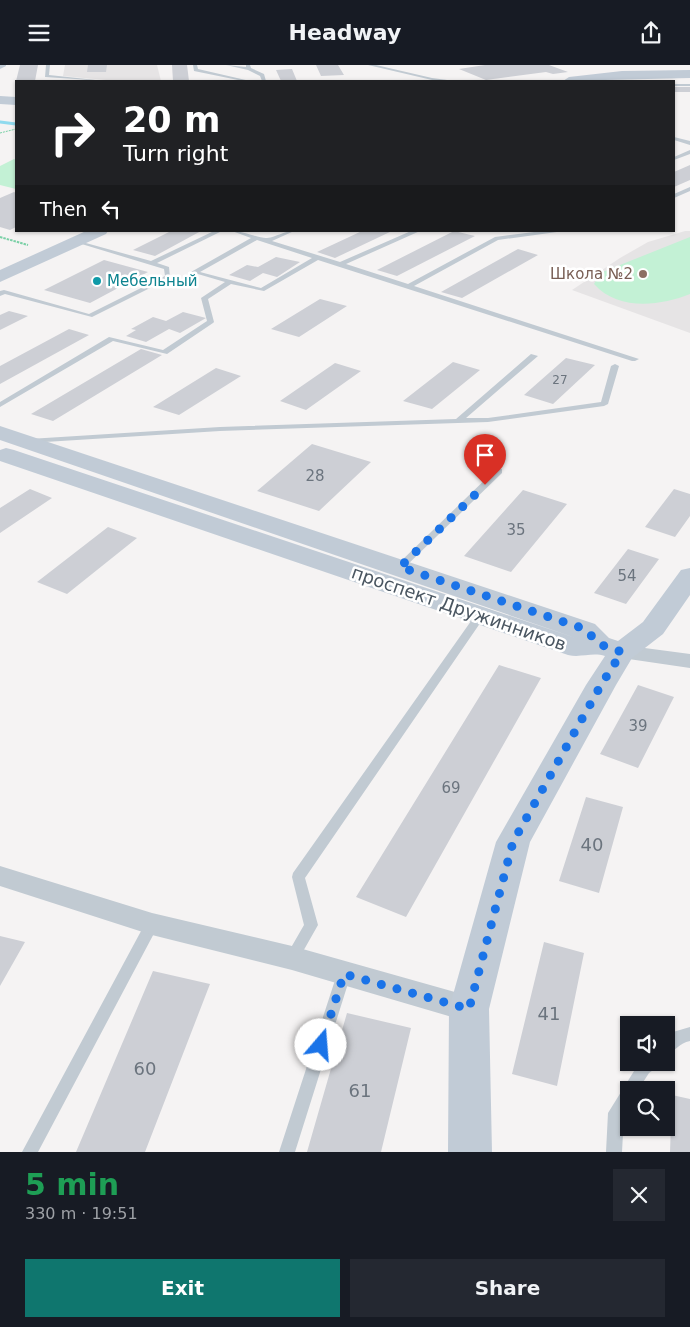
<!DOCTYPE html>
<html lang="en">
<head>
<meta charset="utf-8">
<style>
	body { margin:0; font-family:"DejaVu Sans",sans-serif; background:#242831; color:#f1f3f6; height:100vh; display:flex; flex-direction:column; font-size:19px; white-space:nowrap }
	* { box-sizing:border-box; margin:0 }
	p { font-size:16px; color:#9ea1a6 }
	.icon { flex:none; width:28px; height:28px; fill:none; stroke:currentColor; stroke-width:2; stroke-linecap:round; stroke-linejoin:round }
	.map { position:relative; height:1087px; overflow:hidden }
	.panel { display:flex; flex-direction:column; background:#171b24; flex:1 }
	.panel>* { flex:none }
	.banner { position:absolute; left:15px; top:15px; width:660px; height:152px; border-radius:0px; box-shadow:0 1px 4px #0004; background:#202124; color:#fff; overflow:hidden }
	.tools { position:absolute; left:620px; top:951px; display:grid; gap:10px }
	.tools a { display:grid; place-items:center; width:55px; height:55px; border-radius:0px; background:#171b24; box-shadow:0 1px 4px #0004; font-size:25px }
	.pin { position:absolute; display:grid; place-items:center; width:42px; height:42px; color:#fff; margin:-51px -21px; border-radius:50% 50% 50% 0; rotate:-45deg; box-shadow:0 0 5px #0007 }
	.pin .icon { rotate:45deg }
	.me { position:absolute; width:55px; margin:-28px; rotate:18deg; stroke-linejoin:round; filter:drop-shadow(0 0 4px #0008) }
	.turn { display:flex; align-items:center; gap:18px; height:105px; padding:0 25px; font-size:22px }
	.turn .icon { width:65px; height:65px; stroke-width:2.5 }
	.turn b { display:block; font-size:35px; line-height:42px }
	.then { display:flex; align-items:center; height:48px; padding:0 25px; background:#0003; gap:10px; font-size:19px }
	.round { display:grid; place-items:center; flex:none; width:52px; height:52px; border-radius:0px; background:#242831 }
	.overview { display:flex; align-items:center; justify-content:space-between; height:85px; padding:0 25px }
	h1 { font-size:30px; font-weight:700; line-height:38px; color:#1e9e55 }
	.primary-button { display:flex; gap:10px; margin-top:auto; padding:10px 25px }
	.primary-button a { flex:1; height:58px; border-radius:0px; background:#0f766e; color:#fff; font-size:20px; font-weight:700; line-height:58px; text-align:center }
	.primary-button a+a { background:#242831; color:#f1f3f6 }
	header { display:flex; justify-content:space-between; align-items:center; height:65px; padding:0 25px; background:#171b24; font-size:22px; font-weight:700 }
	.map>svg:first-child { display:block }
	.education { fill:#e6e4e5 }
	.green { fill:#c3f1d5 }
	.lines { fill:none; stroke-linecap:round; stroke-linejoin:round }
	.stream { stroke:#90daee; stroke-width:3 }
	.building { fill:#cdcfd5 }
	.path-far1 { stroke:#7ad0a6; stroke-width:1; stroke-dasharray:2 1; stroke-linecap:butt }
	.path { stroke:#7ad0a6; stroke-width:2; stroke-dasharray:2.5 1; stroke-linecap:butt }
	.lane { fill:#c1cad2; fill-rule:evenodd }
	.street { fill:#c1cad2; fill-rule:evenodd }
	.secondary { fill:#c1cbd6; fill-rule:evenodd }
	.route { stroke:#1a73e8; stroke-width:9; stroke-dasharray:0 16.2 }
	.education-dot { fill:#8d6e63; stroke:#fff; stroke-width:2 }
	.culture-dot { fill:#0f9aa8; stroke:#fff; stroke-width:2 }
	.labels { text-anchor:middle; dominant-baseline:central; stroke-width:5; stroke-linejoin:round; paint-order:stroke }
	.far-number-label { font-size:12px; fill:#6b747e }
	.far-education-label { font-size:15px; fill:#785e54; stroke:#fff; text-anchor:end }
	.far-culture-label { font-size:15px; fill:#0d838f; stroke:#fff; text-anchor:start }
	.number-label { font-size:15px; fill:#6b747e }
	.street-label { font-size:18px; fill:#4a5661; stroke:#fff }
	.near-number-label { font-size:18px; fill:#6b747e }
</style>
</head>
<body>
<header><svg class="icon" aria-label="menu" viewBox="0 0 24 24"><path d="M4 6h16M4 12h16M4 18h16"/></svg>Headway<svg class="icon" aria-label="share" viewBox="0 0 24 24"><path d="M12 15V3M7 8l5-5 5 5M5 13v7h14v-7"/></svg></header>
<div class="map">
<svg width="690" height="1087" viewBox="0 0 690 1087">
	<rect width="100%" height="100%" fill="#f5f3f3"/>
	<!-- education -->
	<path class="education" d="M65 0H157L161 16H117L63 11Z
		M685 166H690V268L572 225 620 193 648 177Z"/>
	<!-- green -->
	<path class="green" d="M14 94 16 95V124L0 120V101Z
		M690 172V229C660 241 618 246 594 219L600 208Z"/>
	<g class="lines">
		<!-- stream -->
		<path class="stream" d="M0 57 16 59"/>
	</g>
	<!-- building -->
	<path class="building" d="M20 0H38L35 16H16Z
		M88 0H107L106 7H87Z
		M172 0H187L189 16H173Z
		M316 0H338L344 10 321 11Z
		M485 0H549L568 7 553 9 546 7 486 15 459 4Z
		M292 4 297 16H281L276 5Z
		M674 22H690V27H674Z
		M690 100V115L674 122V107Z
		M14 127 16 128V162L10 165 0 162V133Z
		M171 166H201L155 191 133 185Z
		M362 166H392L335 193 317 187Z
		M454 166 475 171 397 211 377 205Z
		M518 184 538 190 462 233 441 227Z
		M276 192 300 197 277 212 263 208 250 216 229 210 247 200 258 202Z
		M104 195 148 207 90 238 44 225Z
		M320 234 347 241 299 272 271 264Z
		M9 246 28 251 0 265V250Z
		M183 247 206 253 180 268 169 264 146 277 126 271 136 265 131 264 153 252 166 256Z
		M69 264 89 270 0 319V301Z
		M141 284 162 290 53 356 31 349Z
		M566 293 595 300 553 339 524 330Z
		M453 297 480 305 432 344 403 336Z
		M335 298 361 306 306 345 280 336Z
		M216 303 241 311 179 350 153 342Z
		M312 379 371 397 319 446 257 426Z
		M30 424 52 433 0 468V443Z
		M674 424 690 429V451L675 472 645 462Z
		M523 425 567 439 511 507 464 491Z
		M108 462 137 473 67 529 37 517Z
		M628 484 659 494 626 539 594 528Z
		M499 600 541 613 406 852 356 832Z
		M638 620 674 632 638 703 600 689Z
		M586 732 623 742 599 828 559 816Z
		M0 871 25 877 0 921Z
		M544 877 584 888 557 1021 512 1009Z
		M153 906 210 919 145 1087H76Z
		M347 948 411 963 381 1087H307Z
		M672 1030 690 1034V1087H670Z"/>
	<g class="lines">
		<!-- path-far1 -->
		<path class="path-far1" d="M0 68 16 64"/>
		<!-- path -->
		<path class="path" d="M0 172 28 180"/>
		<!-- lane -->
		<path class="lane" d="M46 0H50L49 10 105 16 45 12Z
			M193 0H197L198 4 250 16H243L194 6Z
			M226 0 246 2V0H250L251 3 264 9 266 16H262L260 11 248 5Z
			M368 0H376L432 13 455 16 432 15Z
			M674 19H690V21H674Z
			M674 72 690 76V80L674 75Z
			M690 85V89L674 95V92Z
			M690 122V126L674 133V129Z
			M214 166H222L157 198 169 202 170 213 92 252 5 229 0 231V226L4 225 89 249 165 211 164 204 75 177V175L151 196Z
			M232 166C243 166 261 174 267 173 277 172 283 166 294 166L272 176 340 197 411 166H420L346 199 408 219 495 172 542 166H564L498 175 414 221 639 294 635 296H632L318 195 264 226 231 219 208 234 214 257 213 258 167 289 113 276 0 342V337L109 272 163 285 207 256 201 233 225 217 191 207 251 173ZM257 175 312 193 261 223 200 207Z
			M531 289 538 291 466 353H488L601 337 611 301 615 299 619 301 608 339 604 341 488 357 220 366 29 378 25 376 29 374 220 362 456 354Z
			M499 403 502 404V408L403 504H397L395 502 397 500 496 404Z
			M480 548 485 551 305 813 318 860 297 897 292 899 287 897 285 893 304 860 292 812 293 808 476 549Z
			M152 853 157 855 159 859 38 1087H22L147 855Z
			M344 903 349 905 351 909 295 1087H279L337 909 339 905Z
			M690 962V976C679 978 676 986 666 990V973L673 967Z
			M639 998H658L656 1003 649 1008 638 1025H629V1042L624 1050 622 1087H606L608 1048Z"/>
		<!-- street -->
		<path class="street" d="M622 580 690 589V603L615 592 612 587 615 582Z
			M0 801 152 848 292 881 469 931 479 935 483 944 479 953 469 957 292 905 152 870 0 821Z"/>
		<!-- secondary -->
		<path class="secondary" d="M0 0H6V1L0 4Z
			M690 5V13L563 16 569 12 622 6Z
			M0 31 16 32V40L0 39Z
			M86 166H108L106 169 0 217V205Z
			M0 361 595 559 609 573 618 576 643 557 681 505 690 503V530L663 569 632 593 616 620 530 777 489 944 492 1087H448L449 944 496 777 586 620 605 591C592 587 581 593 568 590L0 396V385L6 383 14 385 576 573 0 375Z"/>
	</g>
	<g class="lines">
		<!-- route -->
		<path class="route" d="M321 980 344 909 469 944 513 777 601 620 622 587 599 579 585 564 400 502 485 420"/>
	</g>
	<!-- markers -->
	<circle class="education-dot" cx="643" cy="209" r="5"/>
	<circle class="culture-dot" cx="97" cy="216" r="5"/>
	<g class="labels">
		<!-- far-number labels -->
		<g class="far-number-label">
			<text x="560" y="315">27</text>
		</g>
		<!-- far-education labels -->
		<g class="far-education-label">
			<text x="633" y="209">Школа №2</text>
		</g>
		<!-- far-culture labels -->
		<g class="far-culture-label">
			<text x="107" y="216">Мебельный</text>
		</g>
		<!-- number labels -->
		<g class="number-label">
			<text x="315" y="411">28</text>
			<text x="516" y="465">35</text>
			<text x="627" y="511">54</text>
			<text x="638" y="661">39</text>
			<text x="451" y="723">69</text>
		</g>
		<!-- street labels -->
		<g class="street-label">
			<text transform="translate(459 543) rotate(19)">проспект Дружинников</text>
		</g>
		<!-- near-number labels -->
		<g class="near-number-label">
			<text x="592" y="779">40</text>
			<text x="549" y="948">41</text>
			<text x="145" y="1003">60</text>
			<text x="360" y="1025">61</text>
		</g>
	</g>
</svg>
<div class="tools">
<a><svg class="icon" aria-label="sound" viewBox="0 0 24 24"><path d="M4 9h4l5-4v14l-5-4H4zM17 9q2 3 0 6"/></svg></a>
<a><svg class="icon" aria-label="search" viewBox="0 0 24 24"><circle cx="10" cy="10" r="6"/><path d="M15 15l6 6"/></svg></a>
</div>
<div class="pin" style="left:485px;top:420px;background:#d93025"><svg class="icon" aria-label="arrive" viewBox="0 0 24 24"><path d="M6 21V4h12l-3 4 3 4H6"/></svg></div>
<svg class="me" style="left:321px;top:980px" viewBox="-20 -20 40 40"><circle r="19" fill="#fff"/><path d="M0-13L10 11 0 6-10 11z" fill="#1a73e8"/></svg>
<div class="banner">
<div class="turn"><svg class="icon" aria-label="right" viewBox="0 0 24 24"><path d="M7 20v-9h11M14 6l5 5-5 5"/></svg><div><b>20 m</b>Turn right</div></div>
<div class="then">Then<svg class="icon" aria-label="left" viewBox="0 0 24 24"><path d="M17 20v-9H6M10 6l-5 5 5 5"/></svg></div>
</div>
</div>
<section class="panel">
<div class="overview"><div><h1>5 min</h1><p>330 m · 19:51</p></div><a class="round"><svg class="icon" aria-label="close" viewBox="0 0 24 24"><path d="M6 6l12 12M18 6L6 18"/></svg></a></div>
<div class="primary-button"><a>Exit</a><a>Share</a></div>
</section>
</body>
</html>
